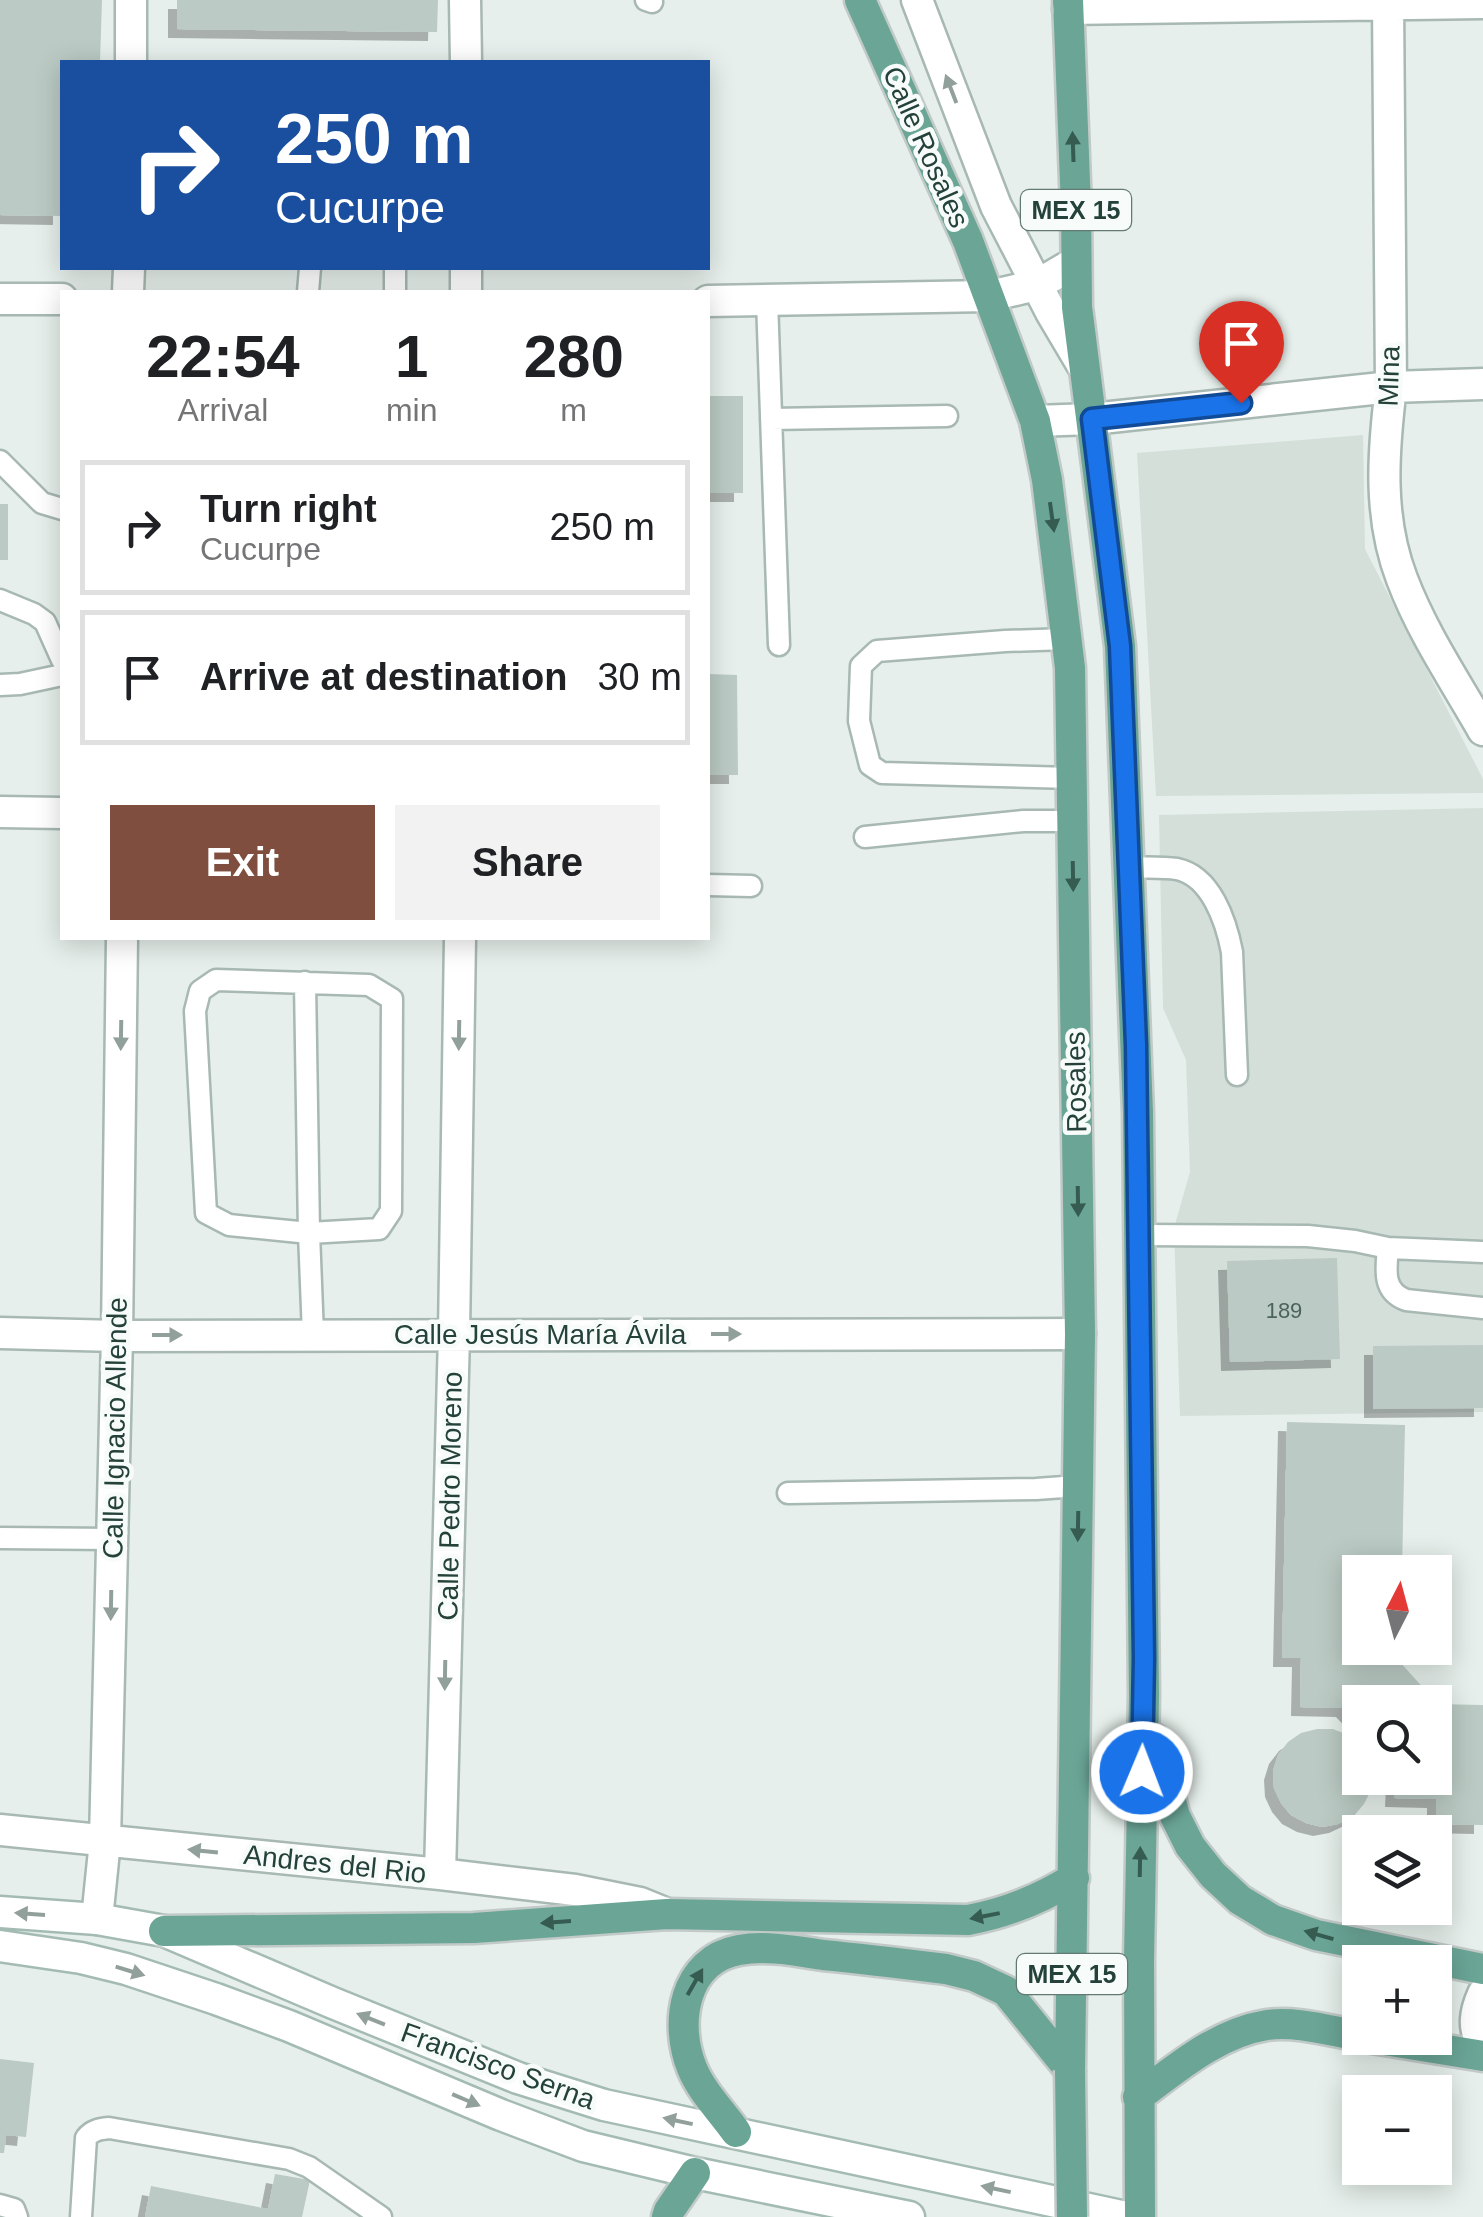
<!DOCTYPE html>
<html lang="en">
<head>
<meta charset="utf-8">
<style>
	body { margin:0; font-family:Arial,sans-serif; background:#f2f2f2; color:#202124; height:100vh; display:flex; flex-direction:column; font-size:38px; white-space:nowrap }
	* { box-sizing:border-box; margin:0 }
	p { font-size:32px; color:#757577 }
	.icon { flex:none; width:55px; height:55px; fill:none; stroke:currentColor; stroke-width:2; stroke-linecap:round; stroke-linejoin:round }
	.map { position:relative; flex:1; overflow:hidden }
	.side { position:absolute; left:60px; top:290px; width:650px; height:650px; display:flex; flex-direction:column; background:#fff; border-radius:0px; box-shadow:0 5px 25px #0003 }
	.side>* { flex:none }
	.guide { position:absolute; left:60px; top:60px; width:650px; height:210px; border-radius:0px; box-shadow:0 5px 25px #0003; background:#1a4fa0; color:#fff; overflow:hidden }
	.needle { width:65px; rotate:6deg }
	.tools { position:absolute; left:1342px; top:1555px; display:grid; gap:20px }
	.tools a { display:grid; place-items:center; width:110px; height:110px; border-radius:0px; background:#fff; box-shadow:0 5px 25px #0003; font-size:50px }
	.pin { position:absolute; display:grid; place-items:center; width:85px; height:85px; color:#fff; margin:-102px -42px; border-radius:50% 50% 50% 0; rotate:-45deg; box-shadow:0 0 10px #0007 }
	.pin .icon { rotate:45deg }
	.me { position:absolute; width:110px; margin:-55px; rotate:1deg; stroke-linejoin:round; filter:drop-shadow(0 0 8px #0008) }
	.turn { display:flex; align-items:center; gap:35px; height:210px; padding:0 50px; font-size:45px }
	.turn .icon { width:130px; height:130px; stroke-width:2.5 }
	.turn b { display:block; font-size:70px; line-height:85px }
	.eta { display:flex; justify-content:space-evenly; align-items:center; height:170px; text-align:center }
	.eta b { font-size:60px; font-weight:700; line-height:70px }
	.action { display:flex; gap:20px; margin-top:auto; padding:20px 50px }
	.action a { flex:1; height:115px; border-radius:0px; background:#7f4e3f; color:#fff; font-size:40px; font-weight:700; line-height:115px; text-align:center }
	.action a+a { background:#f2f2f2; color:#202124 }
	ul { padding:0; list-style:none }
	li { display:flex; align-items:center; gap:30px; height:135px; margin:0 20px 15px; padding:0 30px; border:5px solid #e0e0e0; border-radius:0px }
	li div { flex:1 }
	li b { display:block; font-size:38px }
	li em { font-style:normal }
	.map>svg:first-child { display:block }
	.built { fill:#d4dfda }
	.building { fill:#bbcac4; filter:url(#shadow) }
	.lines { fill:none; stroke-linecap:round; stroke-linejoin:round }
	.lane-casing { stroke:#a8b8b2; stroke-width:25 }
	.street-casing { stroke:#a8b8b2; stroke-width:35 }
	.secondary-casing { stroke:#a4bbb3; stroke-width:35 }
	.primary-casing { stroke:#c2cac8; stroke-width:35 }
	.lane { stroke:#fff; stroke-width:20 }
	.street { stroke:#fff; stroke-width:30 }
	.secondary { stroke:#fff; stroke-width:30 }
	.primary { stroke:#6aa596; stroke-width:30 }
	.primary-bridge-casing { stroke:#c2cac8; stroke-width:35; stroke-linecap:butt }
	.primary-bridge { stroke:#6aa596; stroke-width:30 }
	.oneway { fill:#92a09c }
	.oneway2 { fill:#365b51 }
	.route-casing { stroke:#114b97; stroke-width:25 }
	.route { stroke:#1a73e8; stroke-width:18 }
	.labels { text-anchor:middle; dominant-baseline:central; stroke-width:9; stroke-linejoin:round; paint-order:stroke }
	.number-label { font-size:22px; fill:#4a645c }
	.shield { fill:#f7fbf9; stroke:#637a73; stroke-width:2.5 }
	.shield-label { font-size:25px; font-weight:bold; fill:#24423a }
	.street-label { font-size:28px; fill:#24423a; stroke:#f7fbf9 }
</style>
</head>
<body>
<div class="map">
<svg width="1483" height="2217" viewBox="0 0 1483 2217">
	<defs>
		<filter id="shadow"><feDropShadow dx="-9" dy="9" stdDeviation="0" flood-color="#0004"/></filter>
	</defs>
	<rect width="100%" height="100%" fill="#e6efeb"/>
	<!-- built -->
	<path class="built" d="M1363 435 1365 549 1483 779V793L1156 796 1137 453Z
		M1483 808V1412L1180 1416 1174 1228 1190 1172 1186 1060 1163 1008 1159 815Z"/>
	<!-- building -->
	<path class="building" d="M0 0H102L100 62H62V216L0 215Z
		M177 0H438L437 32 177 29Z
		M708 396H743V493H708Z
		M0 504H8V560H0Z
		M708 674 737 675 738 775H708Z
		M1337 1258 1340 1359 1230 1362 1227 1261Z
		M1483 1345V1408L1373 1409V1346Z
		M1287 1422 1405 1425 1402 1572H1360V1648H1400V1662L1436 1702H1360V1724L1345 1708 1300 1707 1301 1658H1282Z
		M1435 1704 1483 1705V1825L1436 1824V1799L1394 1798 1395 1778H1435Z
		M1317 1729H1333L1348 1735 1360 1745V1778H1372L1371 1790 1364 1804 1353 1817 1338 1824 1322 1827 1306 1823 1291 1815 1281 1803 1274 1788 1273 1771 1278 1755 1288 1742 1301 1733Z
		M0 2059 34 2063 26 2137 6 2135 4 2153H0Z
		M275 2174 310 2180 302 2217H145L151 2186 268 2209Z"/>
	<g class="lines">
		<!-- lane casing -->
		<g class="lane-casing">
			<path id="lane" d="M646 0 652 2
				M308 292 310 268
				M395 292V268
				M767 300 779 645
				M771 419 947 416
				M0 461 42 503 62 509
				M0 600 34 614 45 622 62 660
				M1067 639 1005 641 877 651 861 666 859 721 870 765 882 773 1071 778
				M0 685 20 684 62 675
				M865 837 1023 821H1072
				M1128 867C1144 868 1161 867 1177 869 1211 876 1226 921 1232 952L1237 1075
				M708 885 751 886
				M216 980 369 985 392 999 391 1211 379 1229 309 1233 229 1225 206 1213 195 1011 200 991Z
				M305 982 309 1233 313 1335
				M1139 1235 1308 1236 1355 1241 1388 1248 1483 1252
				M1388 1248C1386 1269 1382 1291 1406 1300L1483 1308
				M788 1493 1036 1489 1078 1486
				M0 1538 113 1539
				M0 2205 14 2209 17 2217
				M81 2217 86 2138C92 2130 100 2129 109 2128L289 2159 309 2167 381 2217"/>
		</g>
		<!-- street casing -->
		<g class="street-casing">
			<path id="street" d="M465 0 466 62
				M917 0 996 206 1051 312 1083 366
				M1388 0 1391 387C1383 452 1378 517 1402 579 1422 632 1455 681 1483 730
				M1068 9 1483 3
				M131 62V0
				M466 268V292
				M128 292 129 268
				M0 299H62
				M708 301 989 296 1037 285 1076 262
				M1035 421 1092 419 1391 387 1483 384
				M0 812 62 813
				M0 1333 117 1336 1080 1334
				M0 1830 440 1874 575 1890 640 1903 667 1914
				M440 1874 454 1334 460 938
				M97 1919 105 1841 117 1336 122 938
				M1483 1994C1475 2012 1472 2028 1483 2045"/>
		</g>
		<!-- secondary casing -->
		<g class="secondary-casing">
			<path id="secondary" d="M0 1912 97 1919 164 1931 333 2003 518 2078 604 2105 1126 2217
				M0 1946 81 1958 126 1969 216 1999 289 2026 501 2115 583 2146 695 2173 909 2217"/>
		</g>
		<!-- primary casing -->
		<g class="primary-casing">
			<path id="primary" d="M860 0 968 241 1035 421 1047 480 1070 668 1080 1334 1070 2070
				M1068 0 1076 207 1077 307 1120 646 1138 1113 1144 1696 1139 1960 1140 2217
				M1154 1739 1175 1816 1190 1846 1213 1875 1240 1900 1273 1920 1316 1935 1483 1969
				M164 1931 474 1928 667 1914 968 1920C1006 1913 1041 1899 1074 1878
				M1372 2038 1483 2056
				M1138 2097C1177 2068 1217 2033 1267 2025 1297 2021 1330 2031 1360 2036
				M736 2132C722 2112 701 2091 692 2068 674 2024 683 1960 739 1950 766 1945 796 1951 823 1955 864 1959 905 1964 946 1969L974 1976 1006 1991 1070 2070
				M667 2217 669 2211 695 2173"/>
		</g>
		<!-- lane -->
		<use href="#lane" class="lane"/>
		<!-- street -->
		<use href="#street" class="street"/>
		<!-- secondary -->
		<use href="#secondary" class="secondary"/>
		<!-- primary -->
		<use href="#primary" class="primary"/>
		<!-- primary-bridge casing -->
		<g class="primary-bridge-casing">
			<path id="primary-bridge" d="M1070 2070 1072 2217"/>
		</g>
		<!-- primary-bridge -->
		<use href="#primary-bridge" class="primary-bridge"/>
	</g>
	<!-- one-way arrows -->
	<defs><path id="oneway-solid" d="M-6-.8H1V-3.2L6.5 0L1 3.2V.8H-6Z" transform="scale(2.5)"/></defs>
	<g class="oneway">
		<use href="#oneway-solid" transform="translate(951 89) rotate(-111)"/>
		<use href="#oneway-solid" transform="translate(121 1035) rotate(91)"/>
		<use href="#oneway-solid" transform="translate(459 1035) rotate(91)"/>
		<use href="#oneway-solid" transform="translate(726 1334)"/>
		<use href="#oneway-solid" transform="translate(167 1335)"/>
		<use href="#oneway-solid" transform="translate(111 1605) rotate(91)"/>
		<use href="#oneway-solid" transform="translate(445 1675) rotate(91)"/>
		<use href="#oneway-solid" transform="translate(203 1851) rotate(-174)"/>
		<use href="#oneway-solid" transform="translate(30 1914) rotate(-176)"/>
		<use href="#oneway-solid" transform="translate(130 1971) rotate(17)"/>
		<use href="#oneway-solid" transform="translate(371 2019) rotate(-158)"/>
		<use href="#oneway-solid" transform="translate(466 2100) rotate(23)"/>
		<use href="#oneway-solid" transform="translate(678 2121) rotate(-168)"/>
		<use href="#oneway-solid" transform="translate(996 2189) rotate(-168)"/>
	</g>
	<g class="oneway2">
		<use href="#oneway-solid" transform="translate(1073 147) rotate(-92)"/>
		<use href="#oneway-solid" transform="translate(1052 517) rotate(82)"/>
		<use href="#oneway-solid" transform="translate(1073 876) rotate(89)"/>
		<use href="#oneway-solid" transform="translate(1078 1201) rotate(89)"/>
		<use href="#oneway-solid" transform="translate(1078 1526) rotate(91)"/>
		<use href="#oneway-solid" transform="translate(1140 1862) rotate(-89)"/>
		<use href="#oneway-solid" transform="translate(985 1916) rotate(169)"/>
		<use href="#oneway-solid" transform="translate(556 1922) rotate(176)"/>
		<use href="#oneway-solid" transform="translate(1319 1935) rotate(-164)"/>
		<use href="#oneway-solid" transform="translate(695 1982) rotate(-60)"/>
	</g>
	<g class="lines">
		<!-- route casing -->
		<g class="route-casing">
			<path id="route" d="M1142 1772 1144 1658 1136 1045 1120 646 1092 419 1241 403"/>
		</g>
		<!-- route -->
		<use href="#route" class="route"/>
	</g>
	<g class="labels">
		<!-- number labels -->
		<g class="number-label">
			<text x="1284" y="1310">189</text>
		</g>
		<!-- shield labels -->
		<g class="shield">
			<rect x="1021" y="190" width="110" height="40" rx="8"/>
			<rect x="1017" y="1954" width="110" height="40" rx="8"/>
		</g>
		<g class="shield-label">
			<text x="1076" y="210">MEX 15</text>
			<text x="1072" y="1974">MEX 15</text>
		</g>
		<!-- street labels -->
		<g class="street-label">
			<text transform="translate(926 147) rotate(66)">Calle Rosales</text>
			<text transform="translate(1389 376) rotate(-88)">Mina</text>
			<text transform="translate(1076 1082) rotate(-91)">Rosales</text>
			<text x="540" y="1334">Calle Jesús María Ávila</text>
			<text transform="translate(115 1428) rotate(-89)">Calle Ignacio Allende</text>
			<text transform="translate(450 1496) rotate(-89)">Calle Pedro Moreno</text>
			<text transform="translate(335 1864) rotate(6)">Andres del Rio</text>
			<text transform="translate(498 2066) rotate(20)">Francisco Serna</text>
		</g>
	</g>
</svg>
<div class="tools">
<a><svg class="needle" viewBox="-14 -14 28 28"><path d="M0-13l5 13h-10z" fill="#e53935"/><path d="M0 13l5-13h-10z" fill="#757577"/></svg></a>
<a><svg class="icon" aria-label="search" viewBox="0 0 24 24"><circle cx="10" cy="10" r="6"/><path d="M15 15l6 6"/></svg></a>
<a><svg class="icon" aria-label="layers" viewBox="0 0 24 24"><path d="M12 4l9 5-9 5-9-5zM3 14l9 5 9-5"/></svg></a>
<a>+</a>
<a>−</a>
</div>
<div class="pin" style="left:1241px;top:403px;background:#d93025"><svg class="icon" aria-label="arrive" viewBox="0 0 24 24"><path d="M6 21V4h12l-3 4 3 4H6"/></svg></div>
<svg class="me" style="left:1142px;top:1772px" viewBox="-20 -20 40 40"><circle r="17" fill="#1a73e8" stroke="#fff" stroke-width="3"/><path d="M0-11L8 9 0 5-8 9z" fill="#fff"/></svg>
<div class="guide">
<div class="turn"><svg class="icon" aria-label="right" viewBox="0 0 24 24"><path d="M7 20v-9h11M14 6l5 5-5 5"/></svg><div><b>250 m</b>Cucurpe</div></div>
</div>
<section class="side">
<div class="eta">
<div><b>22:54</b><p>Arrival</p></div>
<div><b>1</b><p>min</p></div>
<div><b>280</b><p>m</p></div>
</div>
<ul>
<li><svg class="icon" aria-label="right" viewBox="0 0 24 24"><path d="M7 20v-9h11M14 6l5 5-5 5"/></svg><div><b>Turn right</b><p>Cucurpe</p></div><em>250 m</em></li>
<li><svg class="icon" aria-label="arrive" viewBox="0 0 24 24"><path d="M6 21V4h12l-3 4 3 4H6"/></svg><div><b>Arrive at destination</b></div><em>30 m</em></li>
</ul>
<div class="action"><a>Exit</a><a>Share</a></div>
</section>
</div>
</body>
</html>
